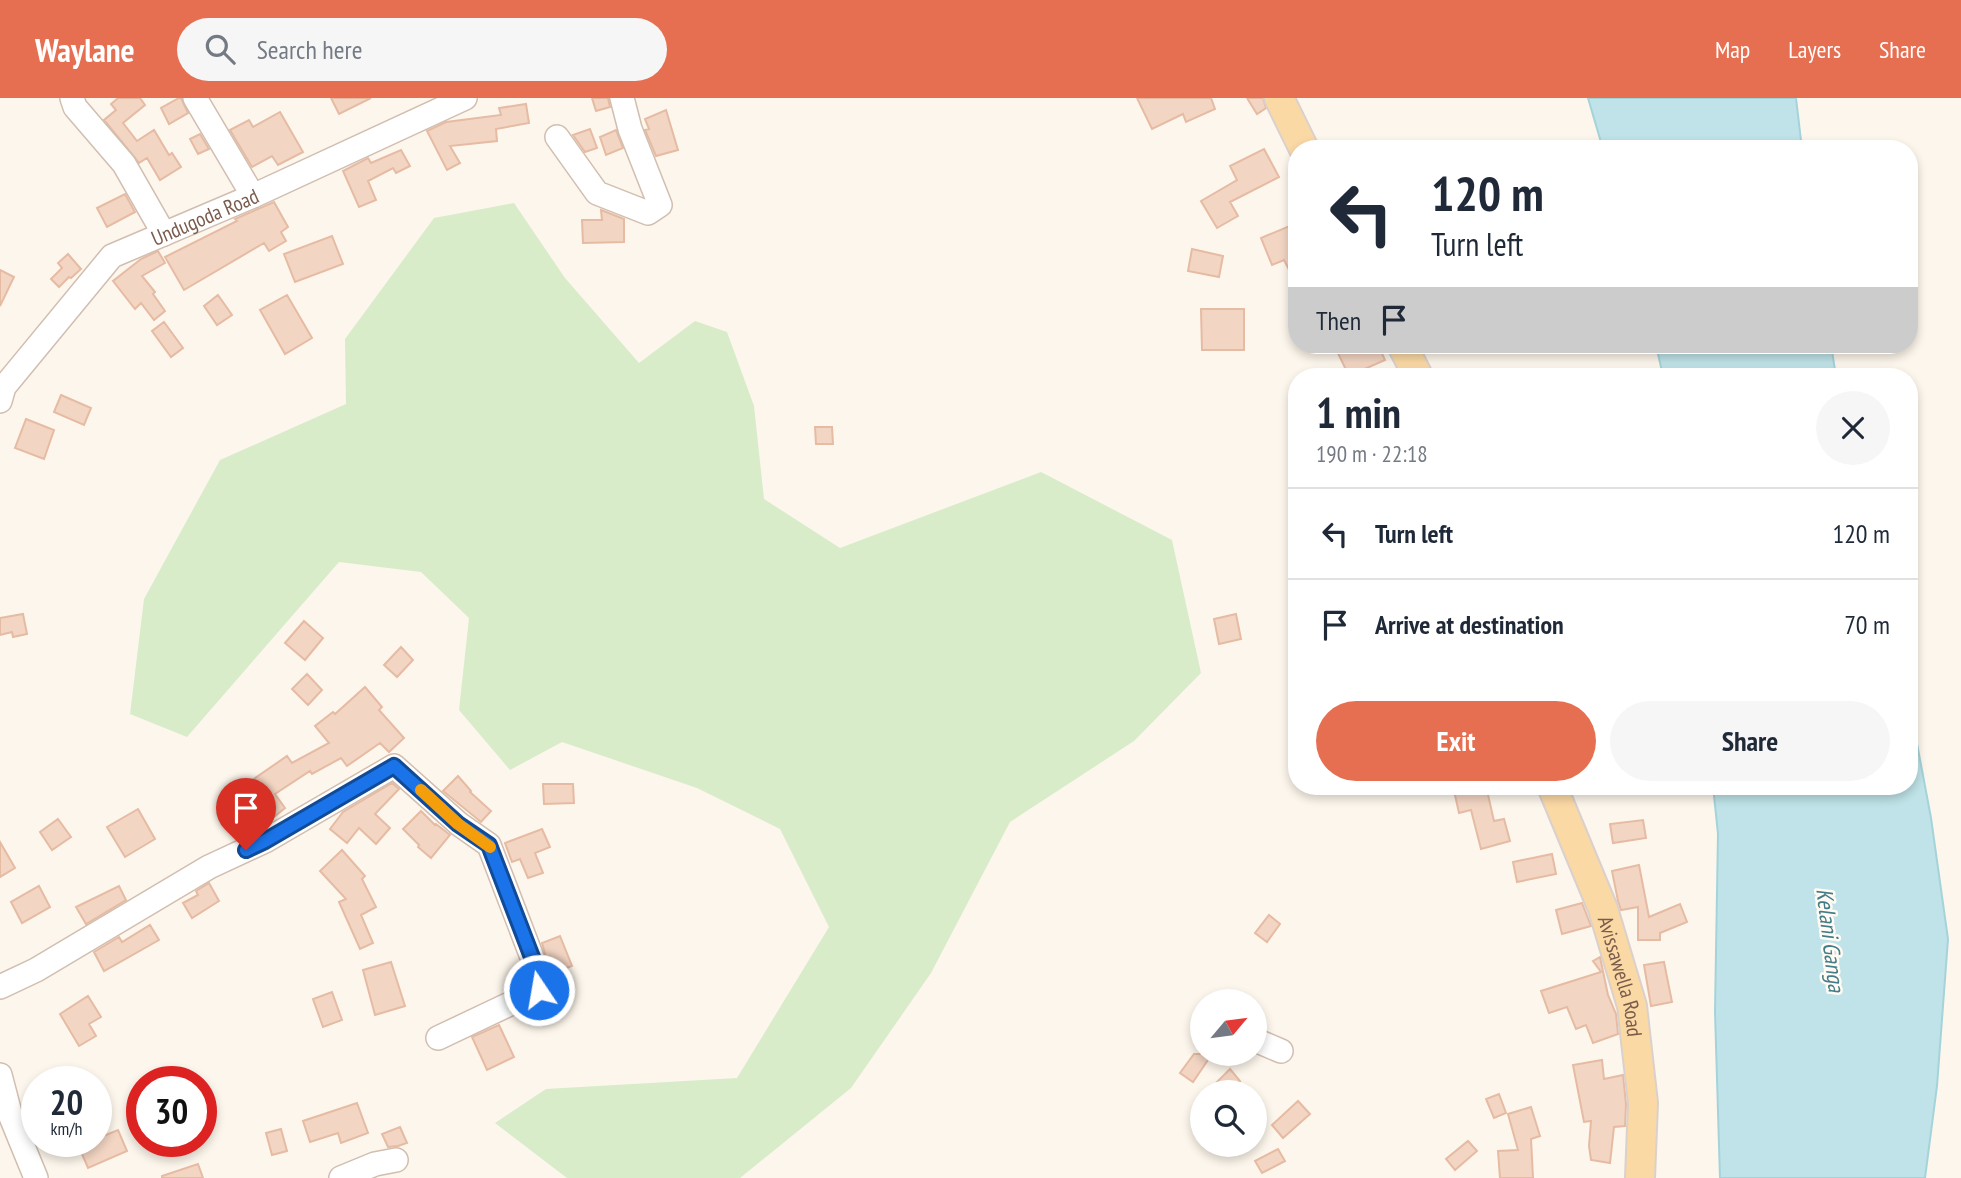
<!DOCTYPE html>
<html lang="en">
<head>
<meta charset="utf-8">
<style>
	body { margin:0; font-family:"PT Sans Narrow",sans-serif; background:#f6f6f7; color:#1f2937; height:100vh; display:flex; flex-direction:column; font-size:26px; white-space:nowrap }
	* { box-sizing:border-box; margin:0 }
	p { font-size:23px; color:#747a83 }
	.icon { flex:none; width:38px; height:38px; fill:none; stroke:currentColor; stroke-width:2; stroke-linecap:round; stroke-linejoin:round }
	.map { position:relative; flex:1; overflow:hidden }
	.details { position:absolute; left:1288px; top:270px; width:630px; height:427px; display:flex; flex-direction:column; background:#fff; border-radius:28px; box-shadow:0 4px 10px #0003 }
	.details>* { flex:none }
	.banner { position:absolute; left:1288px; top:42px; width:630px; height:214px; border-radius:28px; box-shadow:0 4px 10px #0003; background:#fff; color:#1f2937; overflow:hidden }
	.needle { width:46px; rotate:61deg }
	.controls { position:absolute; left:1190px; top:891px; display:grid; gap:14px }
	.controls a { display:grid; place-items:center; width:77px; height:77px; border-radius:50%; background:#fff; box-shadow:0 4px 10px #0003; font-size:35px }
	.speed { position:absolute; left:21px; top:968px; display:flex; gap:14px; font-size:35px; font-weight:700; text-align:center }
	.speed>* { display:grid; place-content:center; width:91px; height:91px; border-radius:50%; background:#fff; box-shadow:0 4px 10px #0003; line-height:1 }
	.speed small { font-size:18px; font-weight:400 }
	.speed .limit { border:10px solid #d22; background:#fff; color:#111 }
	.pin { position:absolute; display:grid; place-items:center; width:60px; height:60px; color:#fff; margin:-72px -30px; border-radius:50% 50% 50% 0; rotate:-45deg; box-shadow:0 0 7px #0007 }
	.pin .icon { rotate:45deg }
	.me { position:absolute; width:77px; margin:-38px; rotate:348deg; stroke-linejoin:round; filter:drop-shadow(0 0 5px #0008) }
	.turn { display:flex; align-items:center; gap:24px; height:147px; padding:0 28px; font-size:32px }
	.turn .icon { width:91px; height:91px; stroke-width:2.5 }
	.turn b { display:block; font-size:49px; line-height:60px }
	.then { display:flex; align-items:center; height:66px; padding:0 28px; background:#0003; gap:14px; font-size:26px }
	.round { display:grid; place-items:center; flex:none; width:74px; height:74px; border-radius:37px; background:#f6f6f7 }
	.overview { display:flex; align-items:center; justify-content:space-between; height:119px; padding:0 28px }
	h1 { font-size:42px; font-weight:700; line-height:52px }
	.cta { display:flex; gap:14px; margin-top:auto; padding:14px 28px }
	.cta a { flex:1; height:80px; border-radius:42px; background:#e76f51; color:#fff; font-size:28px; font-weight:700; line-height:80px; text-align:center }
	.cta a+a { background:#f6f6f7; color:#1f2937 }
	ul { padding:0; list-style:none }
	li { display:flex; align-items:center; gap:21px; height:91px; padding:0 28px; border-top:2px solid #e0e1e3 }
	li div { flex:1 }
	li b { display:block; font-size:26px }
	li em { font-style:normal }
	header { display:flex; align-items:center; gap:42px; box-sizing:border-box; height:98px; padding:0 35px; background:#e76f51; color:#fff }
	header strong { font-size:33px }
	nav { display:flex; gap:38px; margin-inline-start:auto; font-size:24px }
	.search { width:490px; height:63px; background:#f6f6f7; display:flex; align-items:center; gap:18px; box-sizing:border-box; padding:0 24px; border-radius:38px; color:#747a83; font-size:26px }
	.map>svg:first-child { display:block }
	.green { fill:#d8ecc9 }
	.water { fill:#bfe3e8; stroke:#a5d3da; stroke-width:2 }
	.building { fill:#f3d5c3; stroke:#e6bba3; stroke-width:2 }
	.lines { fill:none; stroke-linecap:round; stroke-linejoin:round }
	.minor-casing { stroke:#d1beb0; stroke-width:26 }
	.major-casing { stroke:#dad1cd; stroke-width:32 }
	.minor { stroke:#fff; stroke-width:23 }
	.major { stroke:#fbd9a5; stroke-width:28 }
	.route-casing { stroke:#114b97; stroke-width:18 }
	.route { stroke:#1a73e8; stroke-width:12 }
	.slow { stroke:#f59e0b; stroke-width:12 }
	.labels { text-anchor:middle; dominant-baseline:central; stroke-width:5; stroke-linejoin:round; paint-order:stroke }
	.street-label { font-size:21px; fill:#7a5c4d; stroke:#fffaf3 }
	.water-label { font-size:23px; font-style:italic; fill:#437c86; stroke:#fffaf3 }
</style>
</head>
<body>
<header>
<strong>Waylane</strong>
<div class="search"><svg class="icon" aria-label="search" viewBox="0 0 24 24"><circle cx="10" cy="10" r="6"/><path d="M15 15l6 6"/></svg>Search here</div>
<nav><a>Map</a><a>Layers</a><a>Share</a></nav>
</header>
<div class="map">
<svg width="1961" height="1080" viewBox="0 0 1961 1080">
	<rect width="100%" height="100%" fill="#fdf6ec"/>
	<!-- green -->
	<path class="green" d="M514 105 565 180 639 265 695 223 727 234 754 308 764 401 840 450 1041 374 1172 442 1201 575 1134 643 1010 724 931 875 851 990 740 1080H567L495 1025 546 991 737 980 829 829 780 731 697 690 562 644 510 672 459 612 469 520 421 474 339 464 187 639 130 616 144 501 220 362 346 306 345 241 434 120Z"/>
	<!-- water -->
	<path class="water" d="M1588 0H1796L1802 51H1603Z
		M1656 247H1831L1836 278H1663Z
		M1909 603 1931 720 1948 841 1937 988 1925 1080H1720L1715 914 1718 736 1713 688H1909Z"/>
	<!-- building -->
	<path class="building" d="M118 0H140L145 7 123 25 137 43 154 32 169 57 172 55 181 69 160 82 147 60 139 65 104 22 116 12 111 6Z
		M179 0H181L188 15 169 26 161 10Z
		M331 0H371L339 16Z
		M592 0H608L610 9 596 13Z
		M1137 0H1211L1215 11 1186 24 1183 16 1152 31Z
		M1247 0H1263L1266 10 1257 16Z
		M526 6 529 25 496 31 497 43 450 48 460 65 447 72 427 33 446 24 501 17 499 10Z
		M666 12 678 52 656 58 645 32 649 31 645 21Z
		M280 14 303 54 278 67 272 58 252 69 230 32 249 22 253 29Z
		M590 31 597 50 585 54 573 37Z
		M616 32 623 50 606 57 600 39Z
		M200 36 209 51 198 56 190 41Z
		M1264 51 1279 79 1230 104 1238 118 1217 130 1201 103 1237 82 1230 68Z
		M401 52 410 68 396 75 393 70 368 83 376 102 359 109 343 73 368 60 371 65Z
		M125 96 135 114 107 129 97 110Z
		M274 104 288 129 281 134 286 143 269 153 264 145 184 192 165 159 237 123 235 121Z
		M601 112 624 121V144L583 145 582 122H602Z
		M1297 125V187L1284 162 1272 167 1261 140Z
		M332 138 343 166 295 184 284 156Z
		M1192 151 1223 158 1219 179 1188 173Z
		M158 153 165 165 142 178 155 194 153 196 165 213 154 222 141 205 135 211 113 183 141 161Z
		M68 156 81 171 71 180 69 179 59 189 51 181 62 170 58 165Z
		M0 172 14 179 0 208Z
		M218 197 232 217 217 227 204 208Z
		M287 197 312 240 285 256 260 212Z
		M1201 211H1244V252H1202Z
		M164 224 183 250 171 259 152 233Z
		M1334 247H1378L1385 262 1349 278Z
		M61 297 91 310 84 327 54 314Z
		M26 321 54 332 44 361 15 350Z
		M815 329H832L833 346H816Z
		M23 516 27 536 13 539 12 534 0 537V520Z
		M1236 516 1241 541 1219 546 1214 521Z
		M304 523 323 540 305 562 285 545Z
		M401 549 413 562 397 579 384 567Z
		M307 576 322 592 308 607 292 591Z
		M365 589 382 609 379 612 404 640 389 654 380 645 347 668 341 660 312 676 310 673 275 696 285 710 269 723 262 714 242 729 228 709 247 695 242 689 287 658 292 665 329 645 315 628 333 614 335 616Z
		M458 678 471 693 470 694 491 713 481 724 443 693Z
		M392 685 399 691 375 716 390 730 376 746 359 730 347 745 330 731 343 714Z
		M543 686H573L574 705 544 706Z
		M1453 688H1486L1494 723 1504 721 1510 743 1481 751 1471 712 1459 715Z
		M138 711 155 741 125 759 107 729Z
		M421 713 435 727 436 726 450 737 431 760 418 749 419 747 403 731Z
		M58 721 71 739 52 752 40 734Z
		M1643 722 1646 740 1613 745 1610 726Z
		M542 731 550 749 535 755 543 775 528 780 520 761 512 764 505 745Z
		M0 744 15 770 0 779Z
		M342 752 365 778 362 781 376 809 361 817 373 845 360 851 339 804 346 801 320 773Z
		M1552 756 1556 776 1517 784 1513 764Z
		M1639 767 1649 819 1680 806 1687 824 1660 835V842H1638V809L1621 812 1618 803 1612 773Z
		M209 785 219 803 192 820 183 805 198 797 196 793Z
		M39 788 50 809 22 825 11 804Z
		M119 788 126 802 86 826 76 809Z
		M1582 805 1591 828 1562 836 1556 812Z
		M1269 817 1280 826 1267 844 1255 835Z
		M150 827 159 842 104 873 94 854 119 839 122 844Z
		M560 838 572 868 551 876 542 845Z
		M1600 859 1608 897 1616 916 1618 936 1593 945 1586 927 1576 931 1567 909 1549 915 1541 893 1601 874 1593 863Z
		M391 864 405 908 375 917 363 872Z
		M1664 864 1672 904 1651 908 1644 867Z
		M332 894 342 922 323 929 313 901Z
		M88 898 101 919 89 926 96 938 79 948 60 916Z
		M499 927 514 959 487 972 472 939Z
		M1194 956H1212L1193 984 1180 975Z
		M1602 962 1604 981 1623 977 1626 1006 1625 1028 1614 1029 1610 1065 1591 1062 1589 1048 1591 1023 1584 1024 1573 967Z
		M1230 971 1240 983 1226 994 1217 984Z
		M1499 996 1506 1015 1494 1020 1486 1001Z
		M1298 1003 1310 1016 1283 1040 1272 1027Z
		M357 1005 368 1035 341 1045 338 1035 310 1044 303 1023Z
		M1531 1009 1540 1038 1531 1041 1533 1080H1500L1498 1053 1518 1052 1508 1016Z
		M400 1029 407 1045 398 1048 388 1049 382 1036Z
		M281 1031 287 1053 272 1057 266 1035Z
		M118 1032 127 1053 88 1070 79 1049 96 1043V1041Z
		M1468 1043 1477 1053 1455 1072 1446 1061Z
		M1278 1051 1285 1063 1262 1075 1255 1063Z
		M198 1066 203 1080H162V1078Z"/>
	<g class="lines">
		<!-- minor casing -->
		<g class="minor-casing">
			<g id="minor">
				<path d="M72 0 75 9 124 66 164 136"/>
				<path d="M195 0 253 98"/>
				<path d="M557 39 597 95 648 115 660 107 630 31 622 0"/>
				<path id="s1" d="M0 303 4 289 112 158 253 98 465 0"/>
				<path d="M0 889 36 872 209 769 265 743 394 668 459 726 489 747 535 867 539 892 438 940"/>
				<path d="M1255 942 1281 953"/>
				<path d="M0 977 11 1019 36 1080"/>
				<path d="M341 1080 375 1066 396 1062"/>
			</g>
		</g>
		<!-- major casing -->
		<g class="major-casing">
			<g id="major">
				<path d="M1279 0 1304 51"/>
				<path d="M1402 247 1418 278"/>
				<path id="s2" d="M1552 688 1603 811 1632 908 1643 1005 1640 1080"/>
			</g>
		</g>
		<!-- minor -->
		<use href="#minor" class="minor"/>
		<!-- major -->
		<use href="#major" class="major"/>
	</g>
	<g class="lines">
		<!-- route casing -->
		<g class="route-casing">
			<path id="route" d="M246 752 265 743 394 668 458 726 489 747 535 867 539 892"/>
		</g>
		<!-- route -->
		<use href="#route" class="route"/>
		<!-- slow -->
		<path class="slow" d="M421 692 458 726 490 749"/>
	</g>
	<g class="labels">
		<!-- street labels -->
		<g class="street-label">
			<text stroke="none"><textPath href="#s1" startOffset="285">Undugoda Road</textPath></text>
			<text stroke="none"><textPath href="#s2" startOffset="203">Avissawella Road</textPath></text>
		</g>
		<!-- water labels -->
		<g class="water-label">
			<text transform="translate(1831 842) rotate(83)">Kelani Ganga</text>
		</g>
	</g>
</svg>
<div class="controls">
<a><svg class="needle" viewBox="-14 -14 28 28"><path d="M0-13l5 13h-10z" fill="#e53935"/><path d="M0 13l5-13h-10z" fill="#747a83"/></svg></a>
<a><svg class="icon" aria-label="search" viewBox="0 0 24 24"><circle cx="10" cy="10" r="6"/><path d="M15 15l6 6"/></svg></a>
</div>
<div class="speed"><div>20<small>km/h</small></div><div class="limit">30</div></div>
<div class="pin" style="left:246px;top:752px;background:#d93025"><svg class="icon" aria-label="arrive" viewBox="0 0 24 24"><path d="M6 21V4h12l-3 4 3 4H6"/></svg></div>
<svg class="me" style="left:539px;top:892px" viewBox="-20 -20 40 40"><circle r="17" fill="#1a73e8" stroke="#fff" stroke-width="3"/><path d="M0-11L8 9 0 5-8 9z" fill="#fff"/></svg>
<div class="banner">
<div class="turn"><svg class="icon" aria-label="left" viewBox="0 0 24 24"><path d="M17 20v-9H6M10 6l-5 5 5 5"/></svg><div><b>120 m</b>Turn left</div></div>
<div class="then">Then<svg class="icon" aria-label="arrive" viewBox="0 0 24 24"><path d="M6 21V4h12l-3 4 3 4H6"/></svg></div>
</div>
<section class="details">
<div class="overview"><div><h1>1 min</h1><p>190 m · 22:18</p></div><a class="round"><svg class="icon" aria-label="close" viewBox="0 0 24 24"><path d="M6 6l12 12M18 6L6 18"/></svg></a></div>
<ul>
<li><svg class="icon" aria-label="left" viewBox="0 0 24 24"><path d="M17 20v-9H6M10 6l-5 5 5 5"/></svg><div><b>Turn left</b></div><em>120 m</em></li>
<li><svg class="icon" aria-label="arrive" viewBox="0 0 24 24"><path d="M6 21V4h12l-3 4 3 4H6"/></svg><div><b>Arrive at destination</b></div><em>70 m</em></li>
</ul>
<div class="cta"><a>Exit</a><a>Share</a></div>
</section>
</div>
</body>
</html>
